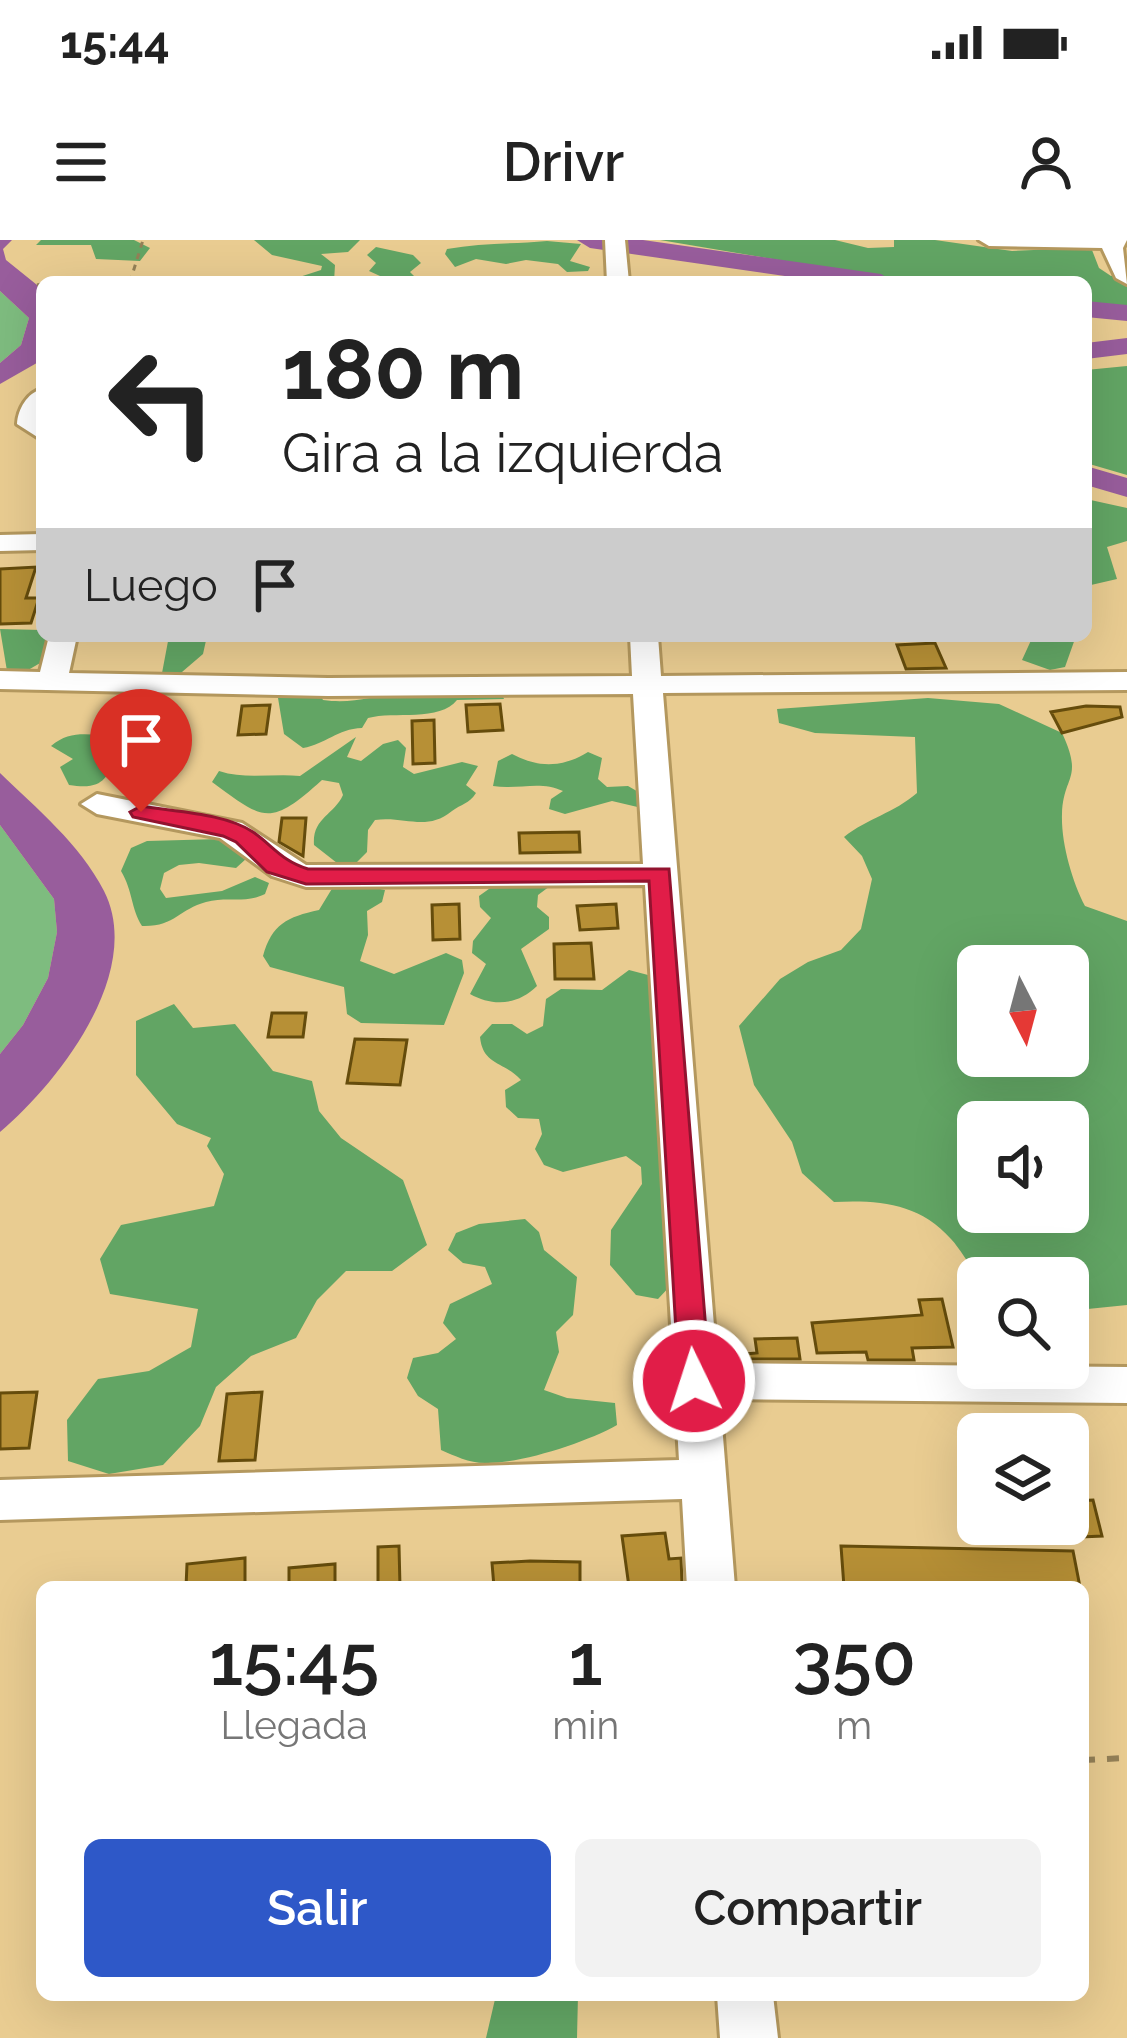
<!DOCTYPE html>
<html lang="es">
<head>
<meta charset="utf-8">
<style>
	body { margin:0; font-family:Raleway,sans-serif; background:#f2f2f2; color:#222; height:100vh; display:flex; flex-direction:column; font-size:45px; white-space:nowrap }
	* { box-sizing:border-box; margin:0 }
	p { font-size:39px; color:#767676 }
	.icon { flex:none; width:66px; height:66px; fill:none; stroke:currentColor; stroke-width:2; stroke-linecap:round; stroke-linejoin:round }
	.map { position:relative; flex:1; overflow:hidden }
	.sheet { position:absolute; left:36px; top:1341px; width:1053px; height:420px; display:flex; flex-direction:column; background:#fff; border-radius:18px; box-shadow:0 12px 48px #0002 }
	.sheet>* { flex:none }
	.top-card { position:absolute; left:36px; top:36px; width:1056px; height:366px; border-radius:18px; box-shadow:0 12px 48px #0002; background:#fff; color:#222; overflow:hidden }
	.needle { width:78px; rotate:174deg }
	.controls { position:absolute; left:957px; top:705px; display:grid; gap:24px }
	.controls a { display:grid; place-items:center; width:132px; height:132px; border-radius:18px; background:#fff; box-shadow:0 12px 48px #0002; font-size:60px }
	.pin { position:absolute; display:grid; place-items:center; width:102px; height:102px; color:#fff; margin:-123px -51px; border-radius:50% 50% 50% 0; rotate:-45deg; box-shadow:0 0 12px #0007 }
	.pin .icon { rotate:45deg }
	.me { position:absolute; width:132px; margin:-66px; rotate:356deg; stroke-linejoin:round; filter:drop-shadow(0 0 9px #0008) }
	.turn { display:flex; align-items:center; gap:42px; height:252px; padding:0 48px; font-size:54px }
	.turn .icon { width:156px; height:156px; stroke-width:2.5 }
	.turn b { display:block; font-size:84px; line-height:102px }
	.then { display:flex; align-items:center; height:114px; padding:0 48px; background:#0003; gap:24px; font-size:45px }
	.eta { display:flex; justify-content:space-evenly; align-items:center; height:204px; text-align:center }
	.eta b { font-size:72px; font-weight:600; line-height:84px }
	.cta { display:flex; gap:24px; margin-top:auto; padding:24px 48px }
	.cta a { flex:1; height:138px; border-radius:18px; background:#2e58c8; color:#fff; font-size:48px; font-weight:600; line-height:138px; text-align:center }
	.cta a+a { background:#f2f2f2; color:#222 }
	.status { display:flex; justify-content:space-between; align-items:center; height:84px; padding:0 60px; background:#fff; direction:ltr }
	.status svg { height:33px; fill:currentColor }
	header { display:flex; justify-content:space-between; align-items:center; height:156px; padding:0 48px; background:#fff; font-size:54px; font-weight:600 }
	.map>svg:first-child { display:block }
	.green { fill:#7ebc7f }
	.forest { fill:#62a564; fill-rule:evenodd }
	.water { fill:#985d9c }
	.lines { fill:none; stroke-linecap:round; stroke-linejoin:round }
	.river { fill:#985d9c; fill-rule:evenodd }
	.building { fill:#b79036; stroke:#654c0c; stroke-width:3 }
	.minor-casing { stroke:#b4985e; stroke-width:6 }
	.path-far1 { stroke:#948057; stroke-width:3; stroke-dasharray:6 6; stroke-linecap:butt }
	.path { stroke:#948057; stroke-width:6; stroke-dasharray:12 12; stroke-linecap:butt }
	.minor { fill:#fff; fill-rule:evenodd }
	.route { fill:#e11d48; stroke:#92132f; stroke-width:3 }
</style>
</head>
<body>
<div class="status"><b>15:44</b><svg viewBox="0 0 49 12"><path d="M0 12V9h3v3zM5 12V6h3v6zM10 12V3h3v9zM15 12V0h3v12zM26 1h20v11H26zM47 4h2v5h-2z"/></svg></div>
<header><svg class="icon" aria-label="menu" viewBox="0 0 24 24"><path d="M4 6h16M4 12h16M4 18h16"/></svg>Drivr<svg class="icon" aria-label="person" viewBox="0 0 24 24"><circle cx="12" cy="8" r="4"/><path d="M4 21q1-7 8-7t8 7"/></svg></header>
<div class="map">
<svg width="1127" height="1798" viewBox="0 0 1127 1798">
	<rect width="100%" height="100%" fill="#e9cc91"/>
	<!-- green -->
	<path class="green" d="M0 51 29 78 21 105 0 123Z
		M0 585 54 659 57 692 48 738 23 785 0 814Z"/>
	<!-- forest -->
	<path class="forest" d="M41 0H134L150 8 140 21 96 19 91 5H36Z
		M254 0H360L348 12 321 14 335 25 334 42H284L321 30 322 26 272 15Z
		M660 0H835L868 8 894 7V0H935L1012 11 1081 8 1092 10 1099 28 1111 36 1127 32V68L1086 65V42H909Z
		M547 1 581 4 570 21 590 27 588 31 567 32 558 24 526 20 506 24 476 19 455 27 445 14 447 9C480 3 514 4 547 1Z
		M376 7 413 15 421 23 410 32 418 40 369 42 380 36 369 31 376 23 367 15Z
		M1127 126V235L1086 223V130Z
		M1086 259 1127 268V301L1107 307 1117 339 1091 345 1086 356Z
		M0 389 42 390V396H51L47 419 23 433 7 431Z
		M169 396H207L203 414 175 438 162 433Z
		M1033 396H1076L1065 427 1050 430 1022 420Z
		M286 449 318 451 323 460C351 464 373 457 400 452 432 446 468 450 500 450L504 459 457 460C440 482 394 471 368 478L362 488C337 489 326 504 303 508L284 494 278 458Z
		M928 458 999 464 1062 493C1084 540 1063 535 1062 574 1061 603 1072 641 1085 666L1127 681V1065L1068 1071V1038H980C969 1026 962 1011 951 999 919 963 879 960 834 962L802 933 792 902 754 845 739 786 780 739 808 722 841 710 861 689 872 639 862 616 844 597C868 578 894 573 917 553L915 497 815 493 779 483 777 469ZM978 726H1068V816H978ZM978 882H1068V972H978Z
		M160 484 164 494 158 504C151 507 134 508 128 512 102 529 113 552 69 545L60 527 73 519 51 506C73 487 95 497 120 496 133 495 146 489 160 484Z
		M356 497 347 517 361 521 383 504 398 500 406 508 403 527 414 534 462 522 478 526 466 545 476 553C469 564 461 564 452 571 426 592 406 576 375 580L368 590 367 612 357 622 337 623 314 605C312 578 334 575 343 555L339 543 322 540C269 588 264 580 212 542L219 531C246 540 273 533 300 536Z
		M588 512 602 518 598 539 607 547 628 546 642 554 646 569 612 561 565 574 549 569 551 559 563 551C540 540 518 550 493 546L498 521 512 514C538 528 562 528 588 512Z
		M220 599 250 607 247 618 236 628 199 623 179 625 164 633 160 649 166 658 222 651 255 637 269 643 265 654C245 664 227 656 206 662 179 669 175 687 142 686 131 669 133 651 121 631L131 608 147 601Z
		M351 643 385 650 382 662 367 671 368 695 360 721 394 734 446 713 462 720 464 733 444 785 361 783 347 774 344 747 270 727 263 716C272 684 287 677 319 670L333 647Z
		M532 643 550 646 538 655 537 667 549 677V689L521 709 537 746C518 765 493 767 470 754L486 724 472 713 473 701 491 678 480 667 479 656 493 646Z
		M629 730 648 735 657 748 672 1044 658 1059 636 1055 610 1025 611 990 642 944 641 927 626 916 563 932 544 925 535 909 542 894 539 879 518 878 506 867 505 850 521 840C504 821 483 826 480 797L492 784H512L527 794 543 786 546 759 561 749 602 750Z
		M174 764 193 788 235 784 273 831 312 841 319 871 341 898 403 940 427 1005 392 1031H346L317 1060 296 1098 251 1116 216 1147 200 1186 163 1225 109 1234 68 1221 67 1180 98 1139 149 1131 191 1107 198 1069 110 1054 100 1019 121 985 214 966 224 934 207 906 211 898 177 884 136 835V781Z
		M525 979 539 992 544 1010 577 1037 573 1075 556 1092 559 1112 544 1150 567 1158 615 1163 617 1185C587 1202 523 1223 488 1223 471 1224 455 1216 441 1210L438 1169 418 1156 407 1138 413 1118 438 1113 456 1099 443 1083 450 1064 492 1044 485 1027 463 1023 448 1010 456 993 479 984Z
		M496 1755H578L577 1798H486Z"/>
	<!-- water -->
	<path class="water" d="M0 0H12L3 9 6 20 42 49V120L0 144V123L21 105 29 78 0 51Z
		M0 533C37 569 80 604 104 651 145 732 58 843 0 892V814L23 785 48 738 57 692 54 659 0 585Z"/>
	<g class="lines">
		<!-- river -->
		<path class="river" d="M577 0H643L881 34 894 42H827L590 8Z
			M1086 61 1127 65V81L1086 77Z
			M1127 98V114L1086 119V103Z
			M1086 226 1127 238V257L1086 245Z"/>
	</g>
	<!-- building -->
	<path class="building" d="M36 327 26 358H39L31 383 0 384V329Z
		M935 403 946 428 906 429 897 405Z
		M500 464 503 490 468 492 466 465Z
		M270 465 266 494 238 495 242 466Z
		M1086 466 1120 467 1122 477 1062 493 1051 472Z
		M434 480 435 523 413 524 412 481Z
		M282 578H306L303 616 279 602Z
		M579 592 580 612 520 613 519 593Z
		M459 664 460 699 433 700 432 665Z
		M616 664 618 688 580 690 577 666Z
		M591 703 594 739H555L554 704Z
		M272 773H306L303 797H268Z
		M355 799 407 800 400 845 347 843Z
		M942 1059 953 1107 912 1108 914 1120H868L866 1112 817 1113 812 1083 922 1075 919 1060Z
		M797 1098 800 1119H745V1114L757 1113 755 1099Z
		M37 1152 29 1208 0 1209V1153Z
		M262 1152 255 1220 219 1221 227 1154Z
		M1093 1260 1102 1296 1081 1297 1072 1261Z
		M665 1293 669 1319 681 1318 682 1343 629 1347 622 1296Z
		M399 1306 400 1347H378V1307Z
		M841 1306 1073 1311 1080 1347H844Z
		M245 1318V1347H186L187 1324Z
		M530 1321 580 1322V1347H494L492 1323Z
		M335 1324V1347H289V1328Z"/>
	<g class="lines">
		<!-- minor casing -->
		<g class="minor-casing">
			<path id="minor" d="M605 0H625L629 42H607Z
				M979 0H1127L1123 8 1127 44 1116 38 1102 8 989 6Z
				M42 149V200L17 184C18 169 27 153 42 149Z
				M42 294V310L0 311V295Z
				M49 396H77L69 433 328 438 632 436 630 396H658L661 436 1127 432V450L663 453 717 1123 1127 1127V1163L720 1159 735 1347H687L682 1259 0 1280V1240L679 1220 645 645 306 647 272 636 220 598 97 574 81 564 97 554 242 583 306 625 643 624 633 454 328 456 0 449V431L40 432Z
				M717 1755H773L778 1798H720Z"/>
		</g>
		<!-- path-far1 -->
		<path class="path-far1" d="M130 42 143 0
			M37 45 42 44"/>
		<!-- path -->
		<path class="path" d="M1083 1520 1127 1518"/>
		<!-- minor -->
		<use href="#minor" class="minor"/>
	</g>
	<!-- route -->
	<path class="route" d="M141 566C174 572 225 573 253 592 274 607 282 621 308 629H669L710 1141 705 1150 694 1154 684 1150 679 1141 649 641 306 644 267 632 236 602 223 596 133 577 130 572Z"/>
</svg>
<div class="controls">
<a><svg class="needle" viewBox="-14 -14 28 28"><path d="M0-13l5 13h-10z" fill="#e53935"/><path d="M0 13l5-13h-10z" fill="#767676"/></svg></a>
<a><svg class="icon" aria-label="sound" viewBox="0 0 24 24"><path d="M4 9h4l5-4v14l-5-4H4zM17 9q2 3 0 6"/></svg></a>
<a><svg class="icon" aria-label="search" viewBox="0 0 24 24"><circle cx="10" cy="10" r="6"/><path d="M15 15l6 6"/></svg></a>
<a><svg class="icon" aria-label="layers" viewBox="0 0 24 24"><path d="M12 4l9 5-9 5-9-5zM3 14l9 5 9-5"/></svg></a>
</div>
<div class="pin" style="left:141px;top:572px;background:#d93025"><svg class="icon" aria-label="arrive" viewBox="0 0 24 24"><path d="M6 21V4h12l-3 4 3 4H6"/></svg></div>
<svg class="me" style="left:694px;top:1141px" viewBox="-20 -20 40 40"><circle r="17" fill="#e11d48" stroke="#fff" stroke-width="3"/><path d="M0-11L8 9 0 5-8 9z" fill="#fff"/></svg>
<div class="top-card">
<div class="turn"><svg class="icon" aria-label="left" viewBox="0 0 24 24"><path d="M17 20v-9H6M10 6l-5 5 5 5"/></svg><div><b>180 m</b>Gira a la izquierda</div></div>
<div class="then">Luego<svg class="icon" aria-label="arrive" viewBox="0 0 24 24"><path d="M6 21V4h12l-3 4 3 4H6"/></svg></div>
</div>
<section class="sheet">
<div class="eta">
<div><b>15:45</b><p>Llegada</p></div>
<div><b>1</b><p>min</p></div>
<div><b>350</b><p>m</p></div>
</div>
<div class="cta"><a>Salir</a><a>Compartir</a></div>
</section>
</div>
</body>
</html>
